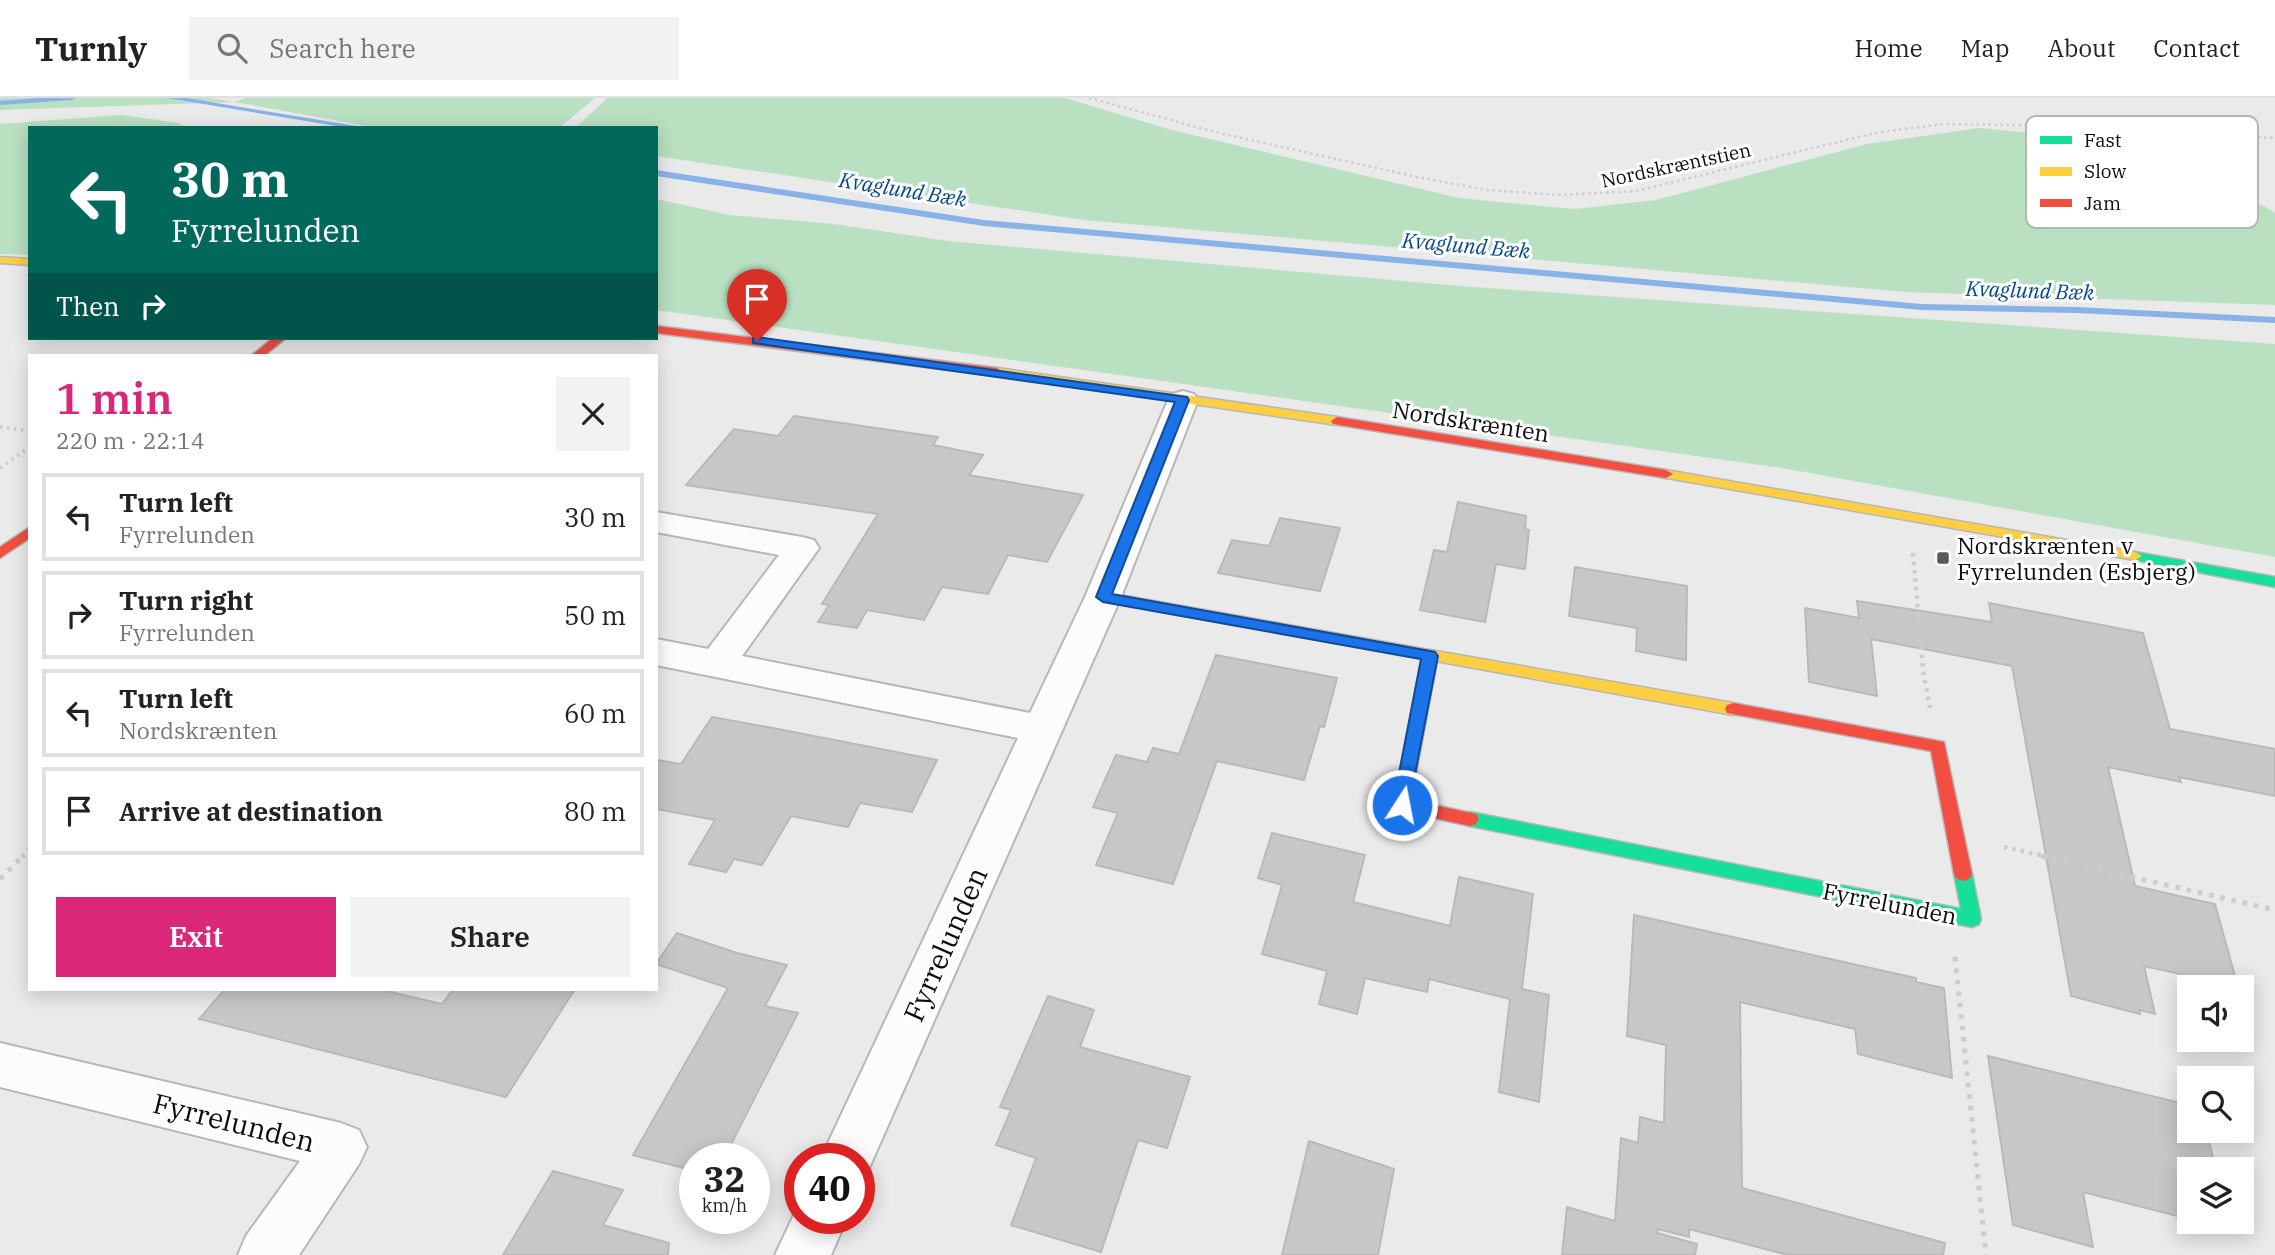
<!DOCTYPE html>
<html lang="en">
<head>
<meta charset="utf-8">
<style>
	body { margin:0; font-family:"IBM Plex Serif",serif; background:#f2f2f2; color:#222; height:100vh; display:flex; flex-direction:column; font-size:26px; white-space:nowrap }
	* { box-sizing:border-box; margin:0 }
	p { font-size:23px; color:#767676 }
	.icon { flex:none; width:38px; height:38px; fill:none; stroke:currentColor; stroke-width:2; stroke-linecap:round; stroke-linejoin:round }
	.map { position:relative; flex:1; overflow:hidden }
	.drawer { position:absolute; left:28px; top:256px; width:630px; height:637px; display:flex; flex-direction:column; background:#fff; border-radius:0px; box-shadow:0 4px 18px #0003 }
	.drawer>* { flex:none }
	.banner { position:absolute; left:28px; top:28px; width:630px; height:214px; border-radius:0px; box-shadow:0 4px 18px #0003; background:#00695c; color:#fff; overflow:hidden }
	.fabs { position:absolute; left:2177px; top:877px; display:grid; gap:14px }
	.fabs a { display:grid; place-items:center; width:77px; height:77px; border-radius:0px; background:#fff; box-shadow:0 4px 18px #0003; font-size:35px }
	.speed { position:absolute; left:679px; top:1045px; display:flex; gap:14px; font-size:35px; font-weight:700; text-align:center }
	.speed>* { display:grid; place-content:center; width:91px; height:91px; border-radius:50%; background:#fff; box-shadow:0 4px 18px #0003; line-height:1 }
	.speed small { font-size:18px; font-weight:400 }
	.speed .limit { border:10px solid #d22; background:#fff; color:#111 }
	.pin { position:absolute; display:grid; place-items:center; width:60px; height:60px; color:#fff; margin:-72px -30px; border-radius:50% 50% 50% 0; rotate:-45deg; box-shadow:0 0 7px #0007 }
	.pin .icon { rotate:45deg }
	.me { position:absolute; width:77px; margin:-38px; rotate:11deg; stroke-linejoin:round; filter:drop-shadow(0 0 5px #0008) }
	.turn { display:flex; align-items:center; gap:24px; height:147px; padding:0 28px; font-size:32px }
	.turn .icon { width:91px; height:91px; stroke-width:2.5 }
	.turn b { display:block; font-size:49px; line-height:60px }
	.then { display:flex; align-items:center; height:66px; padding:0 28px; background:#0003; gap:14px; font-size:26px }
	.round { display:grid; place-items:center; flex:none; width:74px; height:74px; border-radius:0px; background:#f2f2f2 }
	.headline { display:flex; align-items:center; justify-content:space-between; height:119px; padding:0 28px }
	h1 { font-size:42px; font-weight:600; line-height:52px; color:#db2777 }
	.action { display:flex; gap:14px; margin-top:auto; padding:14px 28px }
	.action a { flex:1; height:80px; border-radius:0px; background:#db2777; color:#fff; font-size:28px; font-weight:600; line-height:80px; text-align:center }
	.action a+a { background:#f2f2f2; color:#222 }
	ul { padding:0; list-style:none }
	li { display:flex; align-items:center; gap:21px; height:88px; margin:0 14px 10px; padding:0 14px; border:4px solid #e0e0e0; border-radius:0px }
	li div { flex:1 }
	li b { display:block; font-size:26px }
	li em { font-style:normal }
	header { display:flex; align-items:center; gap:42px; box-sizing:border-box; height:98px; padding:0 35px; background:#fff; border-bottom:2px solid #e0e0e0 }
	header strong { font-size:33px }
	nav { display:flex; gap:38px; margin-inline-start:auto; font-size:24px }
	.search { width:490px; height:63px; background:#f2f2f2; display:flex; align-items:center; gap:18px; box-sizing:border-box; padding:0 24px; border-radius:0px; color:#767676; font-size:26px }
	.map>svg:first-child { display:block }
	.green { fill:#b8e0c1 }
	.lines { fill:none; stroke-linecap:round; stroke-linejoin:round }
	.stream { fill:#89b3e8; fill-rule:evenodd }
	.building { fill:#c8c7c8; stroke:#bab9ba; stroke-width:2 }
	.street-casing { stroke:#b7b7b8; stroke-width:4 }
	.fast-casing { stroke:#b7b7b8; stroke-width:3 }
	.slow-casing { stroke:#b7b7b8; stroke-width:3 }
	.jam-casing { stroke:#b7b7b8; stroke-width:3 }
	.path-far3 { stroke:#cdcccd; stroke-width:2.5; stroke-dasharray:2.5 3.5; stroke-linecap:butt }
	.path-far2 { stroke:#cdcccd; stroke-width:3.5; stroke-dasharray:2.5 4.5; stroke-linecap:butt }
	.path-far1 { stroke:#cdcccd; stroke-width:4.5; stroke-dasharray:3.5 5; stroke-linecap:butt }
	.path { stroke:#cdcccd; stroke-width:5; stroke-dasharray:4.5 7; stroke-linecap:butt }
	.street { fill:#fcfcfc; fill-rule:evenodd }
	.fast { fill:#16e098; fill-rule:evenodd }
	.slow { fill:#ffcf43; fill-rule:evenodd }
	.jam { fill:#f24e42; fill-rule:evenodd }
	.route { fill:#1a73e8; stroke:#114b97; stroke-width:2 }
	.poi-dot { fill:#5b5a5b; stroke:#fff; stroke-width:2.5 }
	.labels { text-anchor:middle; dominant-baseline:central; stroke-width:6; stroke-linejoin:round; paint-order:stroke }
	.far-street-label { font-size:19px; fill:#0e0d0e; stroke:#fff }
	.far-water-label { font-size:21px; font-style:italic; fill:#04478a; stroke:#fff }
	.street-label { font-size:23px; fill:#0e0d0e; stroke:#fff }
	.poi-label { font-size:23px; fill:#0e0d0e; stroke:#fff; text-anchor:start }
	.near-street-label { font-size:28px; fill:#0e0d0e; stroke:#fff }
	.key { fill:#fff; stroke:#b7b6b7; stroke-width:2 }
	.key-label { font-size:19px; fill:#0e0d0e }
</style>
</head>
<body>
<header>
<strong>Turnly</strong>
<div class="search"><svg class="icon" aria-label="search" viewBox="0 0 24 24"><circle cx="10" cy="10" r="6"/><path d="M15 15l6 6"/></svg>Search here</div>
<nav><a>Home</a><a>Map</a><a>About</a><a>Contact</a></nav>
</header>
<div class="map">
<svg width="2275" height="1157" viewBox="0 0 2275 1157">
	<rect width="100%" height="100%" fill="#eaeaeb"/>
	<!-- green -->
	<path class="green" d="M0 0H209L234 4 246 0H595L559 30H378L235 4 0 12Z
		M607 0H1065L1168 31 1459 100 1574 111 1656 102 1867 46 1979 30 2166 48 2275 115V207L1906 194 1084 122 656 58V30H576Z
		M122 17 179 25 185 30H30V157L0 156V26Z
		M656 101 730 117 834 126 948 143 1460 188 2275 246V459L1782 370 656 212Z"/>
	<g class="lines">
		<!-- stream -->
		<path class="stream" d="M38 0H76L72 2 0 7V3Z
			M167 0H186L369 30H348Z
			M656 72 984 122 1922 206 2077 209 2275 219V225L2077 215 1922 212 984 128 656 78Z"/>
	</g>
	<!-- building -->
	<path class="building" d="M794 318 938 339 933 347 983 357 969 377 1083 397 1047 464 1008 457 988 496 942 489 924 522 867 512 857 530 818 524 829 507 822 506 878 416 686 387 734 331 778 338Z
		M1458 404 1526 418 1525 431 1529 432 1525 471 1496 466 1485 524 1420 512 1434 452 1447 454Z
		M1280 420 1340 430 1320 493 1218 475 1232 442 1269 448Z
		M1575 469 1687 488 1686 562 1636 553 1637 530 1569 518Z
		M1857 503 1992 524 1989 505 2143 535 2170 631 2275 651V698L2179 679 2181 684 2108 669 2135 788 2215 806 2238 889 2144 868 2155 916 2139 912 2140 916 2071 898 2012 568 1871 541 1877 598 1809 584 1805 510 1859 520Z
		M1216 557 1337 580 1324 629 1320 628 1304 682 1217 663 1173 786 1096 767 1118 715 1093 709 1116 657 1147 664 1153 650 1179 656Z
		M712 619 778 631 937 662 912 714 860 705 848 729 791 718 762 767 734 761 726 774 689 766 715 722 656 711V662L681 666Z
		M1272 735 1365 757 1353 804 1450 828 1459 779 1533 796 1522 891 1549 897 1539 1004 1499 994 1510 901 1429 881 1427 894 1365 880 1357 916 1319 906 1327 873 1262 856 1282 787 1258 780Z
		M1634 817 1916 880V884L1944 890 1952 980 1858 956 1855 931 1740 904 1742 1090 1945 1145 1943 1157H1788L1689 1131V1139L1658 1131 1657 1135 1697 1146 1695 1157H1562L1567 1109 1615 1123 1621 1040 1638 1045 1640 1019 1664 1025 1666 947 1627 938Z
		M677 835 737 855 787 867 765 908 798 915 724 1060H695V1073L633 1057 728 890 656 866Z
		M225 891H378L442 906 453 891H575L506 999 199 921Z
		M1048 898 1094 912 1080 949 1190 979 1167 1050 1138 1042 1101 1154 1011 1127 1036 1060 996 1047 1011 1012 1000 1009Z
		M1988 958 2189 1007V1032H2206L2216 1071H2189V1121L2083 1094 2093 1149 2013 1127Z
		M1309 1043 1394 1071 1378 1157H1282Z
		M553 1073 623 1092 603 1127 669 1145 668 1157H503Z"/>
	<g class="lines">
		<!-- street casing -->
		<g class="street-casing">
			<path id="street" d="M1183 293 1194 296 1198 302 1121 499 866 1077 859 1080V1060H821L1018 640 656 567V541L708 551 779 457 656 434V414L802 439 814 442 819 450 742 558 1030 615 1085 499 1168 302 1172 296Z
				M0 945 341 1025 359 1032 367 1049 359 1066 299 1157H238L246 1138 300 1063 0 989Z
				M800 1104V1120H847L831 1157H775Z"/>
		</g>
		<!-- fast casing -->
		<g class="fast-casing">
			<path id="fast" d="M2135 454 2275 479V489L2130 461 2128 458 2130 455Z
				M1470 714 1961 811 1954 776 1957 771 1963 769 1969 771 1972 776 1981 821 1979 826 1972 829 1470 728 1464 726 1461 721 1464 716Z"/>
		</g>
		<!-- slow casing -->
		<g class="slow-casing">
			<path id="slow" d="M0 159 30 161V167L0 165Z
				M997 270 1337 319 1343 323 1337 327 993 277V271Z
				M1666 372 2135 454 2142 458 2135 462 1661 379 1659 376Z
				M1430 552 1733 605 1741 611 1733 617 1425 561 1422 557 1425 553Z"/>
		</g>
		<!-- jam casing -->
		<g class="jam-casing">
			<path id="jam" d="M656 228 997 270 1003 274 997 278 656 235Z
				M273 240H286L265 257H252Z
				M1337 319 1666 372 1673 376 1666 380 1333 326 1331 323Z
				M30 429V440L0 460V449Z
				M1103 494 1435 553 1438 557 1411 702 1476 716 1479 721 1476 726 1470 728 1402 713 1396 712 1393 707 1422 561 1098 502 1096 499 1098 496Z
				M1733 605 1944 644 1972 776 1969 781 1963 783 1957 781 1954 776 1931 653 1727 615 1725 611 1727 607Z"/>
		</g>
		<!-- path-far3 -->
		<path class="path-far3" d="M1089 0 1215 34 1417 79 1488 92 1559 97 1636 93 1875 35 1942 26 2095 28 2275 40"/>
		<!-- path-far2 -->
		<path class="path-far2" d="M0 329 30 333
			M0 370 30 349"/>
		<!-- path-far1 -->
		<path class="path-far1" d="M1913 455 1923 572 1930 610
			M2004 749 2048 759
			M22 759 30 751"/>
		<!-- path -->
		<path class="path" d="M2041 758 2275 812
			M0 781 23 758
			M1955 859 1986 1157"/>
		<!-- street -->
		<use href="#street" class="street"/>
		<!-- fast -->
		<use href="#fast" class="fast"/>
		<!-- slow -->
		<use href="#slow" class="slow"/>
		<!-- jam -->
		<use href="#jam" class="jam"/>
	</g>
	<!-- route -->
	<path class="route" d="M757 239 1187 299 1189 302 1112 496 1435 554 1438 558 1408 712H1396L1393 707 1421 561 1103 504 1096 499 1175 304 753 245V240Z"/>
	<!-- markers -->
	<rect class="poi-dot" x="1936" y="453" width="14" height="14" rx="3.5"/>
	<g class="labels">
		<!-- far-street labels -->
		<g class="far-street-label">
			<text transform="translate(1676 67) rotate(-12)">Nordskræntstien</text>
		</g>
		<!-- far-water labels -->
		<g class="far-water-label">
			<text transform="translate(903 91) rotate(9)">Kvaglund Bæk</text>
			<text transform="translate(1466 147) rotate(5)">Kvaglund Bæk</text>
			<text transform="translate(2030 192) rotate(2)">Kvaglund Bæk</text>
		</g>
		<!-- street labels -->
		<g class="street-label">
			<text transform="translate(1471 323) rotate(9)">Nordskrænten</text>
			<text transform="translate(1890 805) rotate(11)">Fyrrelunden</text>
		</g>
		<!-- poi labels -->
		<g class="poi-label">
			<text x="1957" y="447">Nordskrænten v<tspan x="1957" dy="26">Fyrrelunden (Esbjerg)</tspan></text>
		</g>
		<!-- near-street labels -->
		<g class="near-street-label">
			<text transform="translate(945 846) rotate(-66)">Fyrrelunden</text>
			<text transform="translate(234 1024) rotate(14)">Fyrrelunden</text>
		</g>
	</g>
	<!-- legend -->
	<rect x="2026" y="18" width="232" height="112" rx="10" class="key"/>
	<rect x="2040" y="38" width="32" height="8" fill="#16e098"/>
	<rect x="2040" y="69" width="32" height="9" fill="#ffcf43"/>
	<rect x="2040" y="101" width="32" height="8" fill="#f24e42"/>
	<g class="key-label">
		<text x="2084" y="49">Fast</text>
		<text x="2084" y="80">Slow</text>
		<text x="2084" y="112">Jam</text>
	</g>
</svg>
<div class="fabs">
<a><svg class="icon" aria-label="sound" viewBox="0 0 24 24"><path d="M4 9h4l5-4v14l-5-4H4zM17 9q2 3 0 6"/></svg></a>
<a><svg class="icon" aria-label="search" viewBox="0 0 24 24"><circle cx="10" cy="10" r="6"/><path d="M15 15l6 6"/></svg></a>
<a><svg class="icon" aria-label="layers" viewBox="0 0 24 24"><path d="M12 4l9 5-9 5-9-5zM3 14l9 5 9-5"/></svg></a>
</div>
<div class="speed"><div>32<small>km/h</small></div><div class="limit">40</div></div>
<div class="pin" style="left:757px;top:243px;background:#d93025"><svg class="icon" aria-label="arrive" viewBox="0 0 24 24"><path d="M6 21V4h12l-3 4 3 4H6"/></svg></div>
<svg class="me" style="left:1402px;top:707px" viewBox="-20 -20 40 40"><circle r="17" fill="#1a73e8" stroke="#fff" stroke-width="3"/><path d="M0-11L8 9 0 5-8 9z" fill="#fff"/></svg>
<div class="banner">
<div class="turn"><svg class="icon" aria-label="left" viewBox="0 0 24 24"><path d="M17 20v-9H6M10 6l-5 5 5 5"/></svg><div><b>30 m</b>Fyrrelunden</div></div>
<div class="then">Then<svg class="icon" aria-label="right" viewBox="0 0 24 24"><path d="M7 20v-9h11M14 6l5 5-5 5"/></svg></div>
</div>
<section class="drawer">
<div class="headline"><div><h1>1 min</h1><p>220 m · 22:14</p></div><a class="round"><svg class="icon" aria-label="close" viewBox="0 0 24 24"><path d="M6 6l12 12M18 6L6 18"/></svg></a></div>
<ul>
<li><svg class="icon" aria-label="left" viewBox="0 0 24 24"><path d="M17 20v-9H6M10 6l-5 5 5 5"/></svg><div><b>Turn left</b><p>Fyrrelunden</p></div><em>30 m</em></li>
<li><svg class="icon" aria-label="right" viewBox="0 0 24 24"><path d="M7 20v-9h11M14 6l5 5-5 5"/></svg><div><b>Turn right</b><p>Fyrrelunden</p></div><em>50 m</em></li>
<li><svg class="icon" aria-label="left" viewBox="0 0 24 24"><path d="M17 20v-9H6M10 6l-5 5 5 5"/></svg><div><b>Turn left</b><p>Nordskrænten</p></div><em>60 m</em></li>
<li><svg class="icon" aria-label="arrive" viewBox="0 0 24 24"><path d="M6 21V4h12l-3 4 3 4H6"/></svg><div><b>Arrive at destination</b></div><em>80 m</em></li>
</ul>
<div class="action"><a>Exit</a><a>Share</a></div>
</section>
</div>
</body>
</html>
